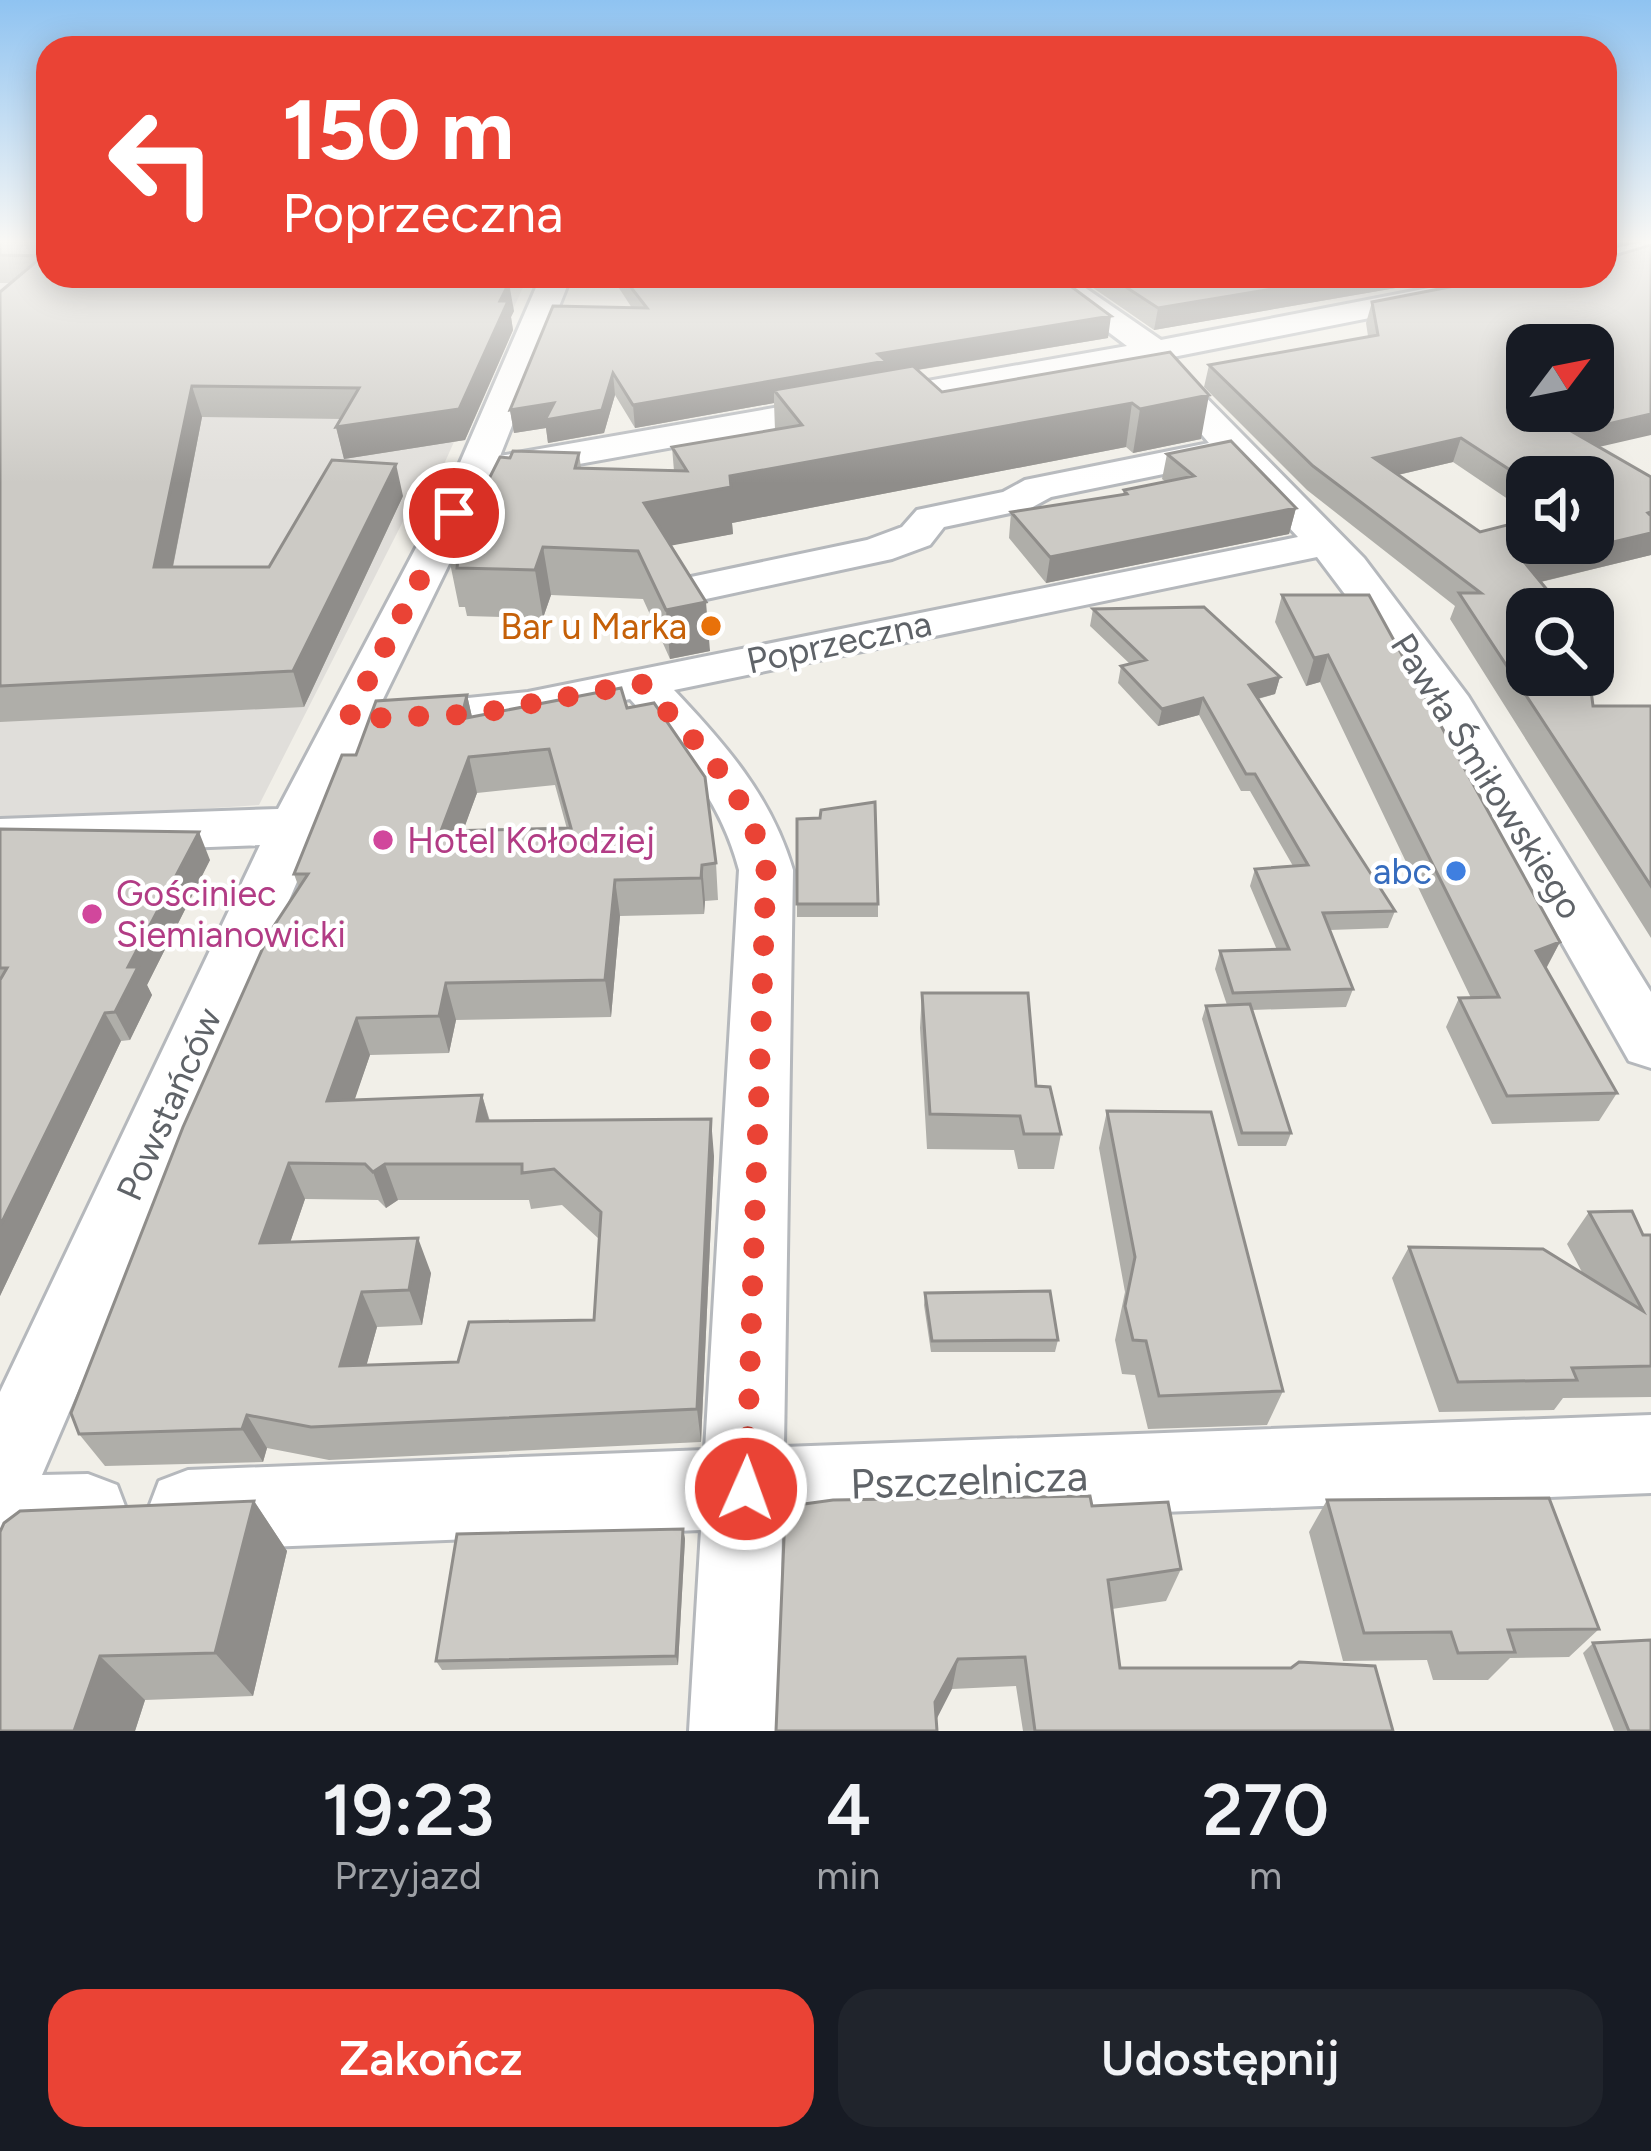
<!DOCTYPE html>
<html lang="pl">
<head>
<meta charset="utf-8">
<style>
	body { margin:0; font-family:Figtree,sans-serif; background:#20242c; color:#f1f3f6; height:100vh; display:flex; flex-direction:column; font-size:45px; white-space:nowrap }
	* { box-sizing:border-box; margin:0 }
	p { font-size:39px; color:#9ea1a6 }
	.icon { flex:none; width:66px; height:66px; fill:none; stroke:currentColor; stroke-width:2; stroke-linecap:round; stroke-linejoin:round }
	.map { position:relative; height:1731px; overflow:hidden }
	.details { display:flex; flex-direction:column; background:#171b24; flex:1 }
	.details>* { flex:none }
	.hud { position:absolute; left:36px; top:36px; width:1581px; height:252px; border-radius:36px; box-shadow:0 6px 30px #0003; background:#ea4335; color:#fff; overflow:hidden }
	.needle { width:78px; rotate:58deg }
	.tools { position:absolute; left:1506px; top:324px; display:grid; gap:24px }
	.tools a { display:grid; place-items:center; width:108px; height:108px; border-radius:24px; background:#171b24; box-shadow:0 6px 30px #0003; font-size:60px }
	.pin { position:absolute; display:grid; place-items:center; width:102px; height:102px; color:#fff; margin:-51px; border:6px solid #fff; border-radius:50%; box-shadow:0 3px 12px #0007 }
	.me { position:absolute; width:132px; margin:-66px; rotate:2deg; stroke-linejoin:round; filter:drop-shadow(0 0 9px #0008) }
	.turn { display:flex; align-items:center; gap:42px; height:252px; padding:0 48px; font-size:54px }
	.turn .icon { width:156px; height:156px; stroke-width:2.5 }
	.turn b { display:block; font-size:84px; line-height:102px }
	.eta { display:flex; justify-content:space-evenly; align-items:center; height:204px; text-align:center }
	.eta b { font-size:72px; font-weight:600; line-height:84px }
	.primary-button { display:flex; gap:24px; margin-top:auto; padding:24px 48px }
	.primary-button a { flex:1; height:138px; border-radius:36px; background:#ea4335; color:#fff; font-size:48px; font-weight:600; line-height:138px; text-align:center }
	.primary-button a+a { background:#20242c; color:#f1f3f6 }
	.map>svg:first-child { display:block }
	.industrial { fill:#e0deda }
	.lines { fill:none; stroke-linecap:round; stroke-linejoin:round }
	.minor-casing { stroke:#b5b8bc; stroke-width:6 }
	.minor { fill:#fff; fill-rule:evenodd }
	.wall { fill:#afaea9; fill-rule:evenodd }
	.shaded-wall { fill:#8f8d8a }
	.building { fill:#cccac5; stroke:#8f8d8a; stroke-width:3; fill-rule:evenodd }
	.route { stroke:#ea4335; stroke-width:21; stroke-dasharray:0 37.8 }
	.food-dot { fill:#e8710a; stroke:#fff; stroke-width:4.5 }
	.hotel-dot { fill:#d1479c; stroke:#fff; stroke-width:4.5 }
	.shop-dot { fill:#3f7fe0; stroke:#fff; stroke-width:4.5 }
	.labels { text-anchor:middle; dominant-baseline:central; stroke-width:9; stroke-linejoin:round; paint-order:stroke }
	.food-label { font-size:36px; fill:#c56008; stroke:#fff; text-anchor:end }
	.street-label { font-size:36px; fill:#5f6368; stroke:#fff }
	.hotel-label { font-size:36px; fill:#b23c85; stroke:#fff; text-anchor:start }
	.shop-label { font-size:36px; fill:#366cbe; stroke:#fff; text-anchor:end }
	.near-street-label { font-size:42px; fill:#5f6368; stroke:#fff }
</style>
</head>
<body>
<div class="map">
<svg width="1651" height="1731" viewBox="0 0 1651 1731">
	<rect width="100%" height="100%" fill="#f1efe8"/>
	<!-- industrial -->
	<path class="industrial" d="M0 241 48 276H528L441 471 425 478 259 805 0 822Z"/>
	<g class="lines">
		<!-- minor casing -->
		<g class="minor-casing">
			<path id="minor" d="M541 276H571L500 456 1127 346 1034 276H1068L1161 340 1491 276H1551L1536 285 1173 357 1175 366 1364 558 1468 696 1651 992V1068L1629 1061 1423 698 1317 557 674 690C726 745 771 796 793 870L784 1447 1651 1415V1493L782 1527 779 1731H689L701 1530 188 1550 159 1539 148 1510 159 1481 188 1470 705 1450 739 870C720 798 679 753 630 699L528 720 399 733 382 729 375 719 382 709 399 705 528 692 1298 537 1227 461 1051 497 1029 509 944 527 930 545 892 559 706 599 691 595 685 586 691 577 867 540 902 527 917 510 1003 492 1025 480 1209 443 1141 363 506 477 493 474 321 826 42 1475 88 1474 117 1485 128 1514 117 1543 88 1554 0 1558V1392L260 845 0 855V819L278 809 456 472Z"/>
		</g>
		<!-- minor -->
		<use href="#minor" class="minor"/>
	</g>
	<!-- wall -->
	<path class="wall" d="M0 241H48V276H432L429 282 514 311 511 317 513 330 465 440 344 459 336 427 341 419 202 417 173 567H269L403 496 304 707 0 722V292L11 283H0Z
		M1605 241H1646L1608 250 1599 447 1651 555 1541 582 1527 609 1593 706H1651V938L1450 619 1455 606 1307 490 1204 387 1209 365 1368 336 1366 323 1372 302 1605 276ZM1453 462 1527 512V477H1593V543L1480 532 1398 475Z
		M611 276H1057L1108 338 918 370 942 392 1170 352 1201 439 1133 453 1126 447 732 523 733 534 671 545 710 651 670 659 643 599 551 595 543 618 467 616 465 607H459L449 558 510 458 579 453 581 468 674 471 672 447 775 430 774 403 635 428 615 395 604 433 548 443 546 428 514 433 510 410 632 308Z
		M1076 276H1465L1154 330Z
		M1167 454 1296 508 1289 534 1046 583 1009 538 1011 512 1123 494 1124 490 1166 482 1162 479Z
		M1282 595 1560 942 1546 969 1617 1093 1599 1121 1492 1124 1446 1027 1459 998H1471L1320 682 1306 686 1275 622Z
		M1093 609 1280 677 1275 694 1258 699 1395 911 1388 928 1330 930 1353 989 1346 1007 1252 1010 1291 1133 1286 1146H1238L1202 1019 1206 1006 1227 1005 1215 969 1220 951 1277 950 1250 886 1255 869 1293 866 1250 791H1241L1199 715 1158 726 1118 683 1121 666 1130 664 1090 626Z
		M467 695 472 717 627 708 716 863 718 900 705 901 704 914 620 916 611 1017 456 1020 449 1053 370 1055 354 1100 482 1095 490 1121 714 1156 701 1442 329 1460 267 1448 263 1462 105 1466 79 1434 299 888 294 874 356 755ZM555 785 567 829 463 830 477 793ZM305 1199 378 1200 386 1208 398 1200H529L531 1209 562 1205 599 1239 594 1320 458 1362 366 1366 377 1327 422 1325 431 1273 290 1242Z
		M820 818 878 904V917H797V819Z
		M0 829 210 860 147 985 152 995 130 1040 121 1041 0 1296Z
		M922 993 1036 1086 1061 1134 1054 1169H1018L1014 1150 927 1149 920 1028Z
		M1107 1111 1283 1391 1267 1425 1148 1429 1135 1375 1122 1374 1115 1340 1125 1292 1099 1148Z
		M1589 1212 1643 1235H1651V1397L1563 1398 1554 1410 1439 1412 1392 1278 1409 1247 1583 1274 1567 1244Z
		M925 1293 1058 1340 1055 1352H931L924 1305Z
		M1327 1500 1599 1629 1569 1657 1510 1658 1488 1680H1433L1427 1660 1343 1661 1309 1532Z
		M254 1501 287 1551 253 1696 145 1700 135 1731 4 1523Z
		M1092 1506 1181 1569 1166 1601 1112 1609 1120 1668 1393 1731H1023L1016 1686 952 1689 776 1731Z
		M683 1529 685 1539 678 1665 442 1670 436 1661Z
		M1593 1643 1651 1731H1614L1583 1653Z"/>
	<!-- shaded-wall -->
	<path class="shaded-wall" d="M1605 241H1646L1605 250Z
		M410 276H432L412 310 407 282Z
		M1350 276H1465L1154 330 1158 308Z
		M509 283 514 311 511 317 513 330 465 440 344 459 336 427 500 301Z
		M1111 316 1108 338 886 375 774 390V403L635 428 633 405 878 354Z
		M613 373 615 395 604 433 548 443 546 428 514 433 510 410 554 403Z
		M192 386 202 417 166 601 154 567Z
		M1209 395 1201 439 1133 453 1140 409Z
		M1132 403 1126 447 732 523 733 534 648 550 644 503 730 476Z
		M1651 414V435L1564 455 1573 432Z
		M1461 438 1453 462 1367 482 1374 458Z
		M396 464 403 496 304 707 293 671Z
		M1296 508 1289 534 1046 583 1050 557Z
		M1651 512V555L1515 588 1525 563Z
		M543 547 551 595 543 618 535 570Z
		M706 602 710 651 670 659 666 610Z
		M1328 655 1320 682 1306 686 1314 658Z
		M1280 677 1275 694 1245 702 1249 685Z
		M467 695 475 730 461 719Z
		M1203 698 1199 715 1158 726 1162 709Z
		M469 757 477 793 450 867 441 831Z
		M199 832 210 860 147 985 152 995 130 1040 115 1012 128 967Z
		M702 865 705 901 704 914 701 878Z
		M615 880 620 916 611 1017 605 980Z
		M1560 942 1545 970 1536 951Z
		M446 983 456 1020 449 1053 439 1016Z
		M105 1013 121 1041 0 1296V1226Z
		M357 1018 370 1055 342 1137 327 1101Z
		M482 1095 492 1131 477 1121Z
		M711 1119 714 1156 701 1442 697 1409Z
		M289 1163 305 1199 278 1278 260 1243Z
		M385 1164 398 1200 386 1208 373 1172Z
		M418 1238 431 1273 422 1325 409 1290Z
		M362 1292 377 1327 357 1400 340 1366Z
		M247 1415 267 1448 263 1462 242 1429Z
		M254 1501 287 1551 253 1696 215 1653Z
		M683 1529 685 1539 678 1665 676 1656Z
		M100 1656 145 1700 135 1731H74Z
		M958 1659 952 1689 931 1730 935 1702Z"/>
	<!-- building -->
	<path class="building" d="M0 241H48V276H410L407 282 509 283 500 301H508L459 409 336 427 359 388 192 386 154 567H269L332 460 396 464 293 671 0 686V292L43 256 0 255Z
		M1605 241H1609L1608 252 1614 256 1651 245V414L1573 432 1651 477V512L1648 513 1651 516V533L1525 563 1563 609H1527V675H1580L1591 690 1593 706H1651V886L1459 593H1481L1313 466 1209 365 1378 335 1372 302 1506 276H1605ZM1527 345H1593V411H1527ZM1461 438 1527 481V477H1593V543H1527V520L1480 532 1374 458Z
		M622 276H1057L1111 316 878 354 886 361 633 405 613 373 602 410 545 420 554 403 510 410 553 306 647 308Z
		M1109 276H1350L1158 308Z
		M1170 352 1209 395 1140 409 1132 403 730 476 731 487 644 503 706 602 666 610 638 551 543 547 535 570 457 568 458 559 449 558 500 457 510 458 513 451 579 453 575 468 687 471 672 447 802 425 774 390 913 366 942 392Z
		M1231 441 1296 508 1050 557 1011 512 1127 494 1124 490 1194 476 1167 454Z
		M1282 595H1369L1560 942 1536 951 1617 1093 1507 1096 1459 998 1499 997 1328 655 1314 658Z
		M1204 607 1280 677 1249 685 1395 911 1323 913 1353 989 1233 993 1220 951 1289 949 1255 869 1308 865 1255 774H1246L1203 698 1162 709 1121 666 1146 660 1093 609Z
		M621 688 627 708 654 703 705 777 716 863 702 865 701 878 615 880 605 980 446 983 439 1016 357 1018 327 1101 482 1095 477 1121 711 1119 697 1409 311 1427 247 1415 242 1429 79 1434 71 1413 183 1127 270 932 308 874H294L342 755H356L376 701 467 695 461 719ZM549 749 571 828 441 831 469 757ZM289 1163 365 1164 373 1172 385 1164H522V1173L554 1169 601 1212 594 1320 469 1322 458 1362 340 1366 362 1292 409 1290 418 1238 260 1243Z
		M875 802 878 904H797V819L820 818 821 810Z
		M0 829 199 832 128 967H138L115 1012 105 1013 0 1226V980L7 968H0Z
		M922 993H1028L1036 1086 1050 1087 1061 1134H1024L1020 1116 930 1114Z
		M1250 1004 1291 1133H1242L1206 1006Z
		M1107 1111 1211 1112 1283 1391 1159 1396 1146 1341 1133 1340 1125 1306 1135 1257Z
		M1632 1211 1643 1235H1651V1366L1572 1368 1577 1380 1458 1382 1409 1247 1543 1249 1643 1311 1589 1212Z
		M1050 1291 1058 1340 932 1341 925 1293Z
		M1090 1496 1092 1506 1168 1502 1181 1569 1108 1580 1120 1668H1291L1299 1662 1375 1666 1393 1731H1035L1025 1657 958 1659 935 1702 937 1731H776L785 1514 790 1506 833 1500Z
		M1549 1498 1599 1629 1508 1630 1515 1652 1458 1653 1451 1632 1364 1633 1327 1500Z
		M254 1501 215 1653 100 1656 74 1731H0V1532L4 1523 20 1511Z
		M683 1529 676 1656 436 1661 457 1534Z
		M1651 1640V1731H1629L1593 1643Z"/>
	<!-- sky -->
	<linearGradient id="sky" x2="0" y2="1"><stop stop-color="#8fc3f1"/><stop offset="0.5" stop-color="#f9f8f5"/><stop offset="1" stop-color="#f9f8f5" stop-opacity="0"/></linearGradient>
	<rect width="1651" height="483" fill="url(#sky)"/>
	<g class="lines">
		<!-- route -->
		<path class="route" d="M454 513 348 719 476 714 641 683C696 744 748 787 766 870L746 1489"/>
	</g>
	<!-- markers -->
	<circle class="food-dot" cx="711" cy="626" r="12"/>
	<g class="hotel-dot">
		<circle cx="383" cy="840" r="12"/>
		<circle cx="92" cy="914" r="12"/>
	</g>
	<circle class="shop-dot" cx="1456" cy="871" r="12"/>
	<g class="labels">
		<!-- food labels -->
		<g class="food-label">
			<text x="687" y="626">Bar u Marka</text>
		</g>
		<!-- street labels -->
		<g class="street-label">
			<text transform="translate(839 642) rotate(-12)">Poprzeczna</text>
			<text transform="translate(1487 776) rotate(58)">Pawła Śmiłowskiego</text>
			<text transform="translate(169 1104) rotate(-66)">Powstańców</text>
		</g>
		<!-- hotel labels -->
		<g class="hotel-label">
			<text x="407" y="840">Hotel Kołodziej</text>
			<text x="116" y="893">Gościniec<tspan x="116" dy="41">Siemianowicki</tspan></text>
		</g>
		<!-- shop labels -->
		<g class="shop-label">
			<text x="1432" y="871">abc</text>
		</g>
		<!-- near-street labels -->
		<g class="near-street-label">
			<text transform="translate(969 1480) rotate(-2)">Pszczelnicza</text>
		</g>
	</g>
</svg>
<div class="tools">
<a><svg class="needle" viewBox="-14 -14 28 28"><path d="M0-13l5 13h-10z" fill="#e53935"/><path d="M0 13l5-13h-10z" fill="#9ea1a6"/></svg></a>
<a><svg class="icon" aria-label="sound" viewBox="0 0 24 24"><path d="M4 9h4l5-4v14l-5-4H4zM17 9q2 3 0 6"/></svg></a>
<a><svg class="icon" aria-label="search" viewBox="0 0 24 24"><circle cx="10" cy="10" r="6"/><path d="M15 15l6 6"/></svg></a>
</div>
<div class="pin" style="left:454px;top:513px;background:#d93025"><svg class="icon" aria-label="arrive" viewBox="0 0 24 24"><path d="M6 21V4h12l-3 4 3 4H6"/></svg></div>
<svg class="me" style="left:746px;top:1489px" viewBox="-20 -20 40 40"><circle r="17" fill="#ea4335" stroke="#fff" stroke-width="3"/><path d="M0-11L8 9 0 5-8 9z" fill="#fff"/></svg>
<div class="hud">
<div class="turn"><svg class="icon" aria-label="left" viewBox="0 0 24 24"><path d="M17 20v-9H6M10 6l-5 5 5 5"/></svg><div><b>150 m</b>Poprzeczna</div></div>
</div>
</div>
<section class="details">
<div class="eta">
<div><b>19:23</b><p>Przyjazd</p></div>
<div><b>4</b><p>min</p></div>
<div><b>270</b><p>m</p></div>
</div>
<div class="primary-button"><a>Zakończ</a><a>Udostępnij</a></div>
</section>
</body>
</html>
